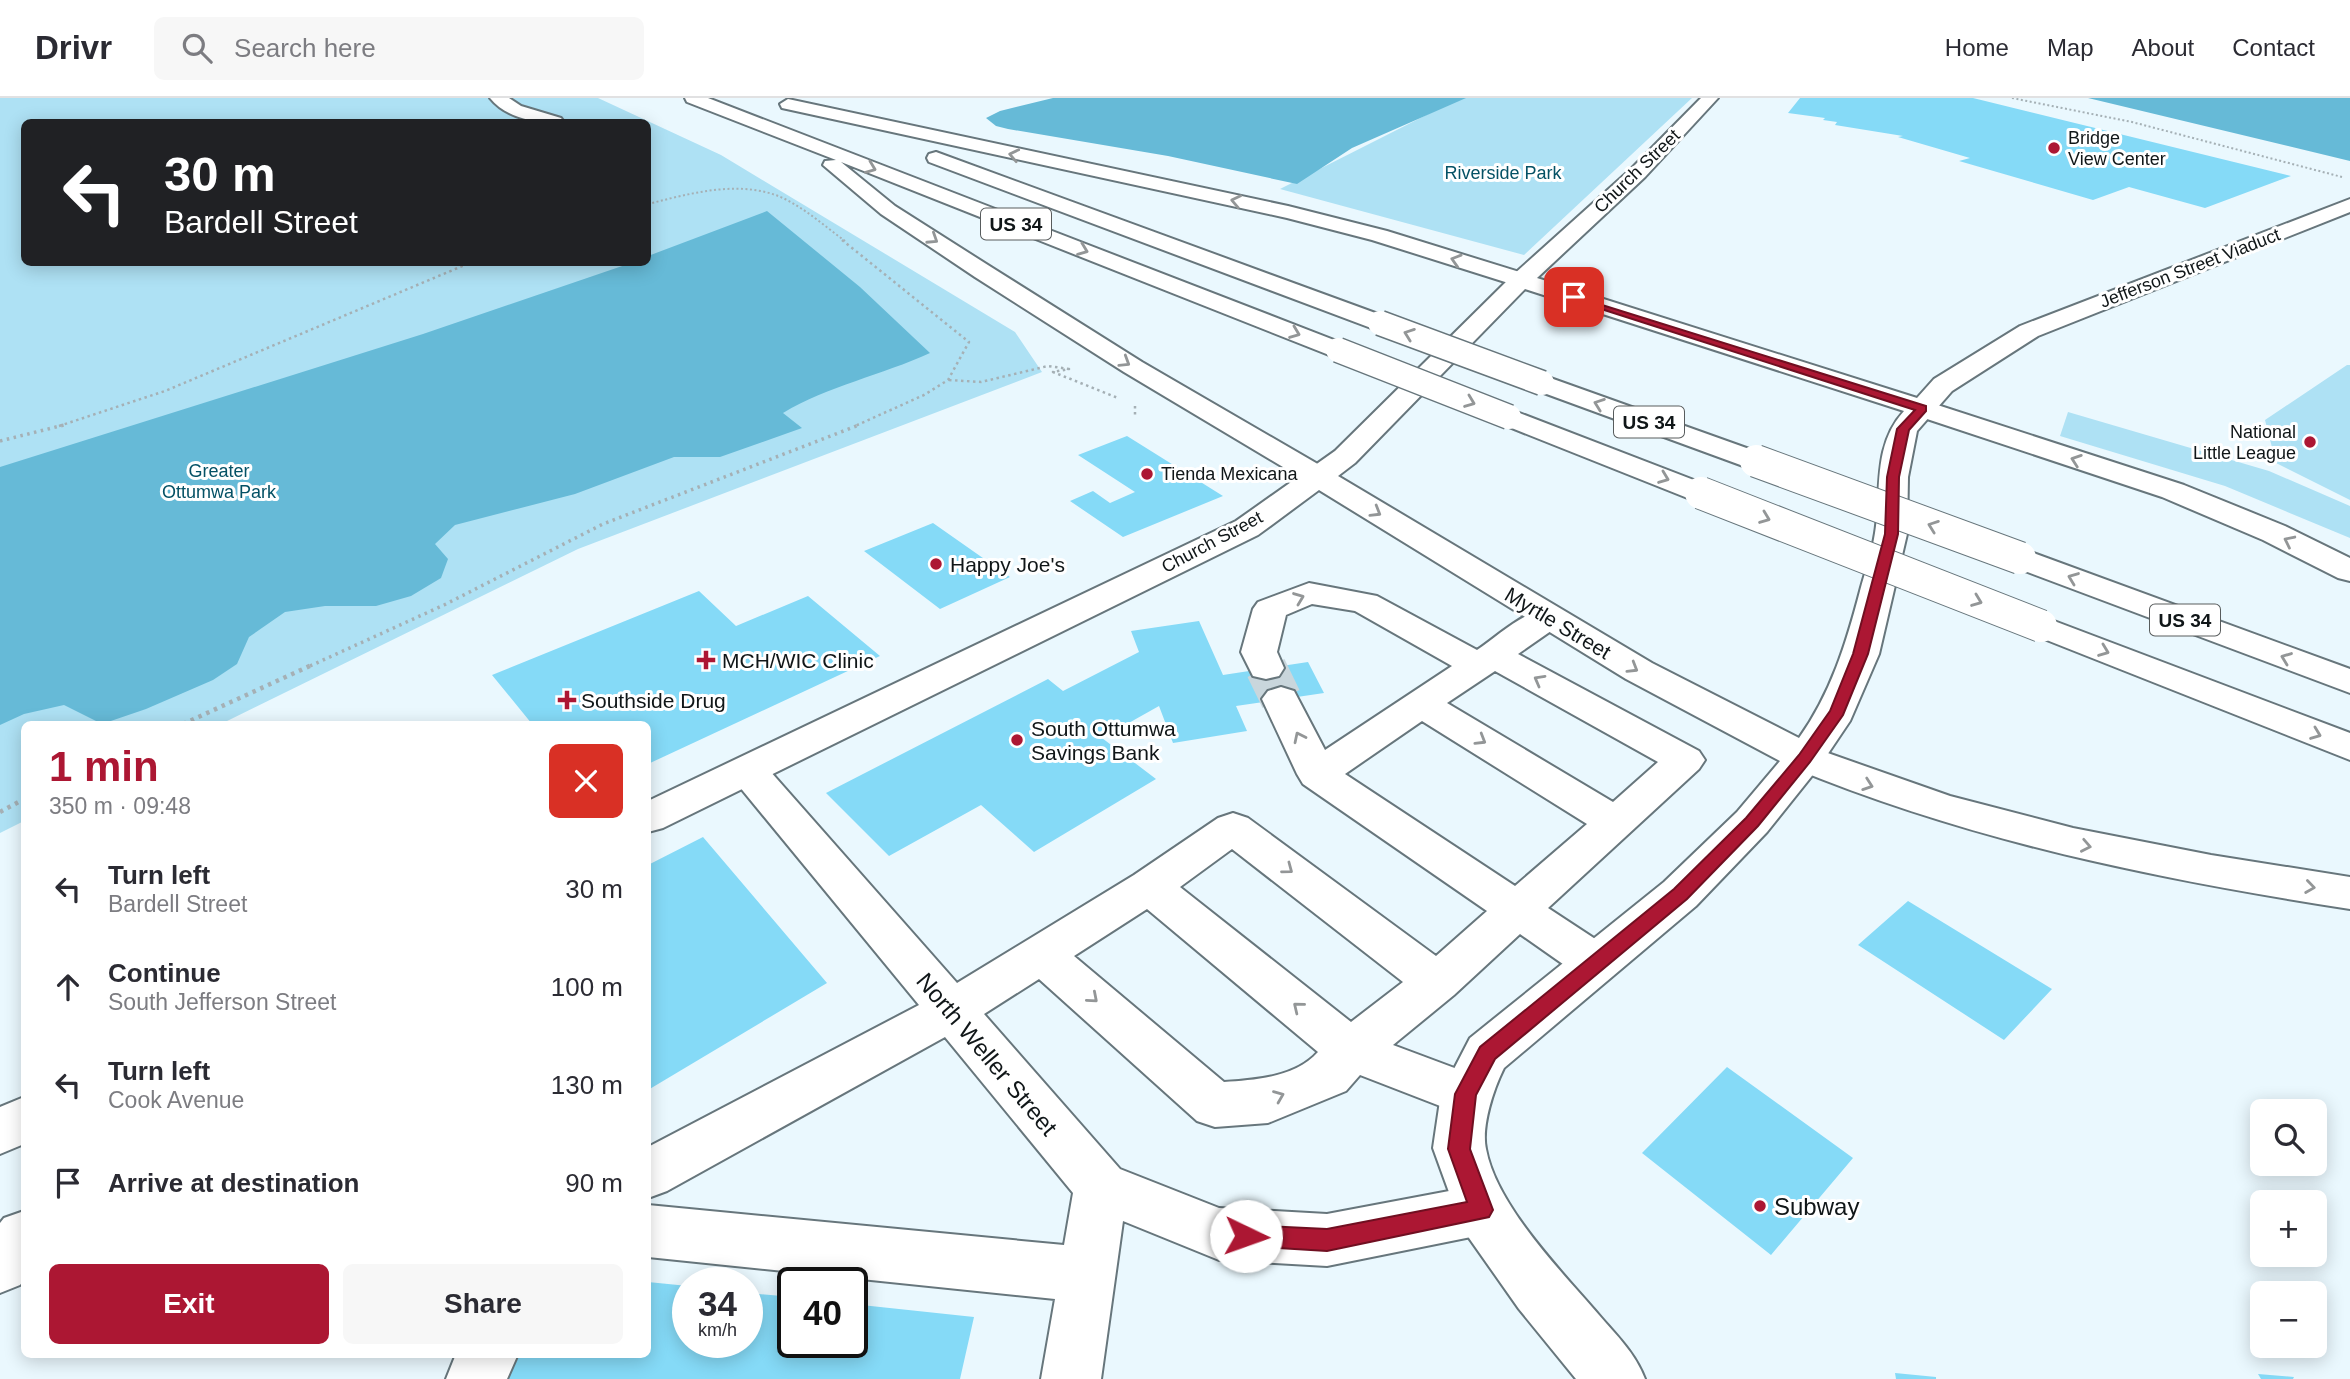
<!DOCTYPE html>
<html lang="en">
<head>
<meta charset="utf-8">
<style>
	body { margin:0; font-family:Helvetica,sans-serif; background:#f7f7f7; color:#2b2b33; height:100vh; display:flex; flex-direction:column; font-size:26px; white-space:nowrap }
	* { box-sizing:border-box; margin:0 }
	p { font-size:23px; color:#7c7c81 }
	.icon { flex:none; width:38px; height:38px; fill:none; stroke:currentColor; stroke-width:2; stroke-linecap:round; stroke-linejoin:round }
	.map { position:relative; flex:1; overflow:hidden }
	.details { position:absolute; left:21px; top:623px; width:630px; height:637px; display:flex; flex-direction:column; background:#fff; border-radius:10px; box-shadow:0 4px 18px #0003 }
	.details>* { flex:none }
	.hud { position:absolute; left:21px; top:21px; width:630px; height:147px; border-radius:10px; box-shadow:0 4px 18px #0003; background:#202124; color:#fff; overflow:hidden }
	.controls { position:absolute; left:2250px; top:1001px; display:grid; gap:14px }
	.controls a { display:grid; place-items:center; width:77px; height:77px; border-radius:10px; background:#fff; box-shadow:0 4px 18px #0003; font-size:35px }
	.speed { position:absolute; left:672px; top:1169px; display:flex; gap:14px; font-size:35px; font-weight:700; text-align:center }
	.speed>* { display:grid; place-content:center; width:91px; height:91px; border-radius:50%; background:#fff; box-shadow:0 4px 18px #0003; line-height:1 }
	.speed small { font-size:18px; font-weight:400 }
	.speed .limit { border:4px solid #111; border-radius:10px; background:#fff; color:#111 }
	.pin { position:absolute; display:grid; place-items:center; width:60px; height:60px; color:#fff; margin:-30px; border-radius:14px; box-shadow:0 4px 10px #0006 }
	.me { position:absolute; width:77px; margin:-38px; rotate:93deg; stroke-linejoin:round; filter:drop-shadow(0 0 5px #0008) }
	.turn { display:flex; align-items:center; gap:24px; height:147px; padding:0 28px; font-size:32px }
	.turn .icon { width:91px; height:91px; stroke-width:2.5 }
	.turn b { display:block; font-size:49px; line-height:60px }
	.round { display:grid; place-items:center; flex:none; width:74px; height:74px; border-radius:10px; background:#f7f7f7 }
	.summary { display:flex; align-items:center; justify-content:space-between; height:119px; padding:0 28px }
	h1 { font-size:42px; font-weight:600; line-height:52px; color:#ac1733 }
	.primary-button { display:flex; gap:14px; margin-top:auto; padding:14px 28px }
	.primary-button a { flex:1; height:80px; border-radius:10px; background:#ac1733; color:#fff; font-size:28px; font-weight:600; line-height:80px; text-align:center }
	.primary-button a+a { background:#f7f7f7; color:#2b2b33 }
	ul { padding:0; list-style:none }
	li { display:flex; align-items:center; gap:21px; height:98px; padding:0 28px }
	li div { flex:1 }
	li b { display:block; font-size:26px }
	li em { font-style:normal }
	header { display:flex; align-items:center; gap:42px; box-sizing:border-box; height:98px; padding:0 35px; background:#fff; border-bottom:2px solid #e1e1e2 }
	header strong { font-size:33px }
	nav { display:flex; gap:38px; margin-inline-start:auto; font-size:24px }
	.search { width:490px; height:63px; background:#f7f7f7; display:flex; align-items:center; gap:18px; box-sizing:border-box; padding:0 24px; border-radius:10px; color:#7c7c81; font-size:26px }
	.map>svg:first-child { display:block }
	.green { fill:#aee1f4; fill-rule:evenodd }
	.water { fill:#66bad7 }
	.building { fill:#85daf7 }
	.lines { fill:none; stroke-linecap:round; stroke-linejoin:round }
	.minor-tunnel { stroke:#c9d6dc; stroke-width:41; stroke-dasharray:41 20; stroke-linecap:butt }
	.minor-casing { stroke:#67767c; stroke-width:4 }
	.major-casing { stroke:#67767c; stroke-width:4 }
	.highway-casing { stroke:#67767c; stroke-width:4 }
	.path-far3 { stroke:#a5b0b5; stroke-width:2; stroke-dasharray:2 2.5; stroke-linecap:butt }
	.path-far2 { stroke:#a5b0b5; stroke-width:2.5; stroke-dasharray:2.5 3.5; stroke-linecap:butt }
	.path-far1 { stroke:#a5b0b5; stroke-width:3.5; stroke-dasharray:2.5 4.5; stroke-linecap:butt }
	.path { stroke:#a5b0b5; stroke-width:4.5; stroke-dasharray:3.5 5; stroke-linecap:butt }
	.minor { fill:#fff; fill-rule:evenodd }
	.major { fill:#fff; fill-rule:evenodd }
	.highway { fill:#fff; fill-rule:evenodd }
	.highway-bridge-far1-casing { stroke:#67767c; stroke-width:27; stroke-linecap:butt }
	.highway-bridge-casing { stroke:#67767c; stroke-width:34; stroke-linecap:butt }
	.highway-bridge-far1 { stroke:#fff; stroke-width:24 }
	.highway-bridge { stroke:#fff; stroke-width:32 }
	.oneway { stroke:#939697 }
	.route { fill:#ac1733; stroke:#700f21; stroke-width:2 }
	.poi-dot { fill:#ac1733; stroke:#fff; stroke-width:2.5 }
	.labels { text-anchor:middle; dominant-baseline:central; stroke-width:6; stroke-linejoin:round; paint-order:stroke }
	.far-poi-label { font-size:18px; fill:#101618; stroke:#fff; text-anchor:start }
	.far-street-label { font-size:18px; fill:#101618; stroke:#fff }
	.far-park-label { font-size:18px; fill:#045165; stroke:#fff }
	.shield { fill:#fff; stroke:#585c5d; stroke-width:2 }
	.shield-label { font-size:19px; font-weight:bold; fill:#101618 }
	.poi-label { font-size:21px; fill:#101618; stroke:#fff; text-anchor:start }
	.street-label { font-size:21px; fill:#101618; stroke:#fff }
	.near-street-label { font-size:24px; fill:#101618; stroke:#fff }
	.near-poi-label { font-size:24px; fill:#101618; stroke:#fff; text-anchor:start }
</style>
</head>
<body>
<header>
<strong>Drivr</strong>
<div class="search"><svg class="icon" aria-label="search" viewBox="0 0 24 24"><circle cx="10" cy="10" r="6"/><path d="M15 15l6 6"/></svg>Search here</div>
<nav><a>Home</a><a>Map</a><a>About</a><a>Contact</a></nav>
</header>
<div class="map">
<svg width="2350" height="1281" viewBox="0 0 2350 1281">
	<rect width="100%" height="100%" fill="#eaf8fe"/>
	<!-- green -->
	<path class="green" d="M0 0H598L721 57 1015 234 1042 274 578 451 221 626H24V723L0 735ZM24 24H648V164H24Z
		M1460 0H1692L1524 157 1280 91Z
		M2347 267H2350V402L2276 365 2265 322Z
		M2068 314 2269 373 2350 408V440L2225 388 2060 338Z"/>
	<!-- water -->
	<path class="water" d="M1053 0H1466L1352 50 1297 86 1168 58 1008 31 996 28 986 20 1000 13Z
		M2088 0H2350V63Z
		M767 113 860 189 930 255C882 277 828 288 783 315L802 330 720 359H674L575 396 455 427 435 446 448 461 441 480 411 498 376 508H325L285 514 249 539 237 566 213 582 146 611 102 626 64 607 24 616 0 627V369L423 236 631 165 648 164V158Z"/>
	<!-- building -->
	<path class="building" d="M1800 0H1973L2291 78 2205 110 2129 89 2093 102 1959 63 1970 60 1898 39 1903 38 1835 27 1837 24 1823 22 1825 20 1788 15Z
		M1127 338 1223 398 1123 439 1070 403 1093 393 1110 405 1135 394 1078 357Z
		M933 425 1010 479 940 511 864 453Z
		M699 493 736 528 808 498 880 558 648 666V626H532L492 577Z
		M1199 523 1223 577 1308 564 1324 595 1236 608 1247 633 1173 645 1159 608 1102 640 1156 681 1034 754 981 707 889 758 826 695 1048 581 1063 593 1139 554 1131 533Z
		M703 739 827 885 648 992V767Z
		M1908 803 2052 891 2004 942 1858 847Z
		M1727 969 1853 1060 1771 1157 1642 1055Z
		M648 1184 688 1188V1244H747V1195L793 1199V1244H852V1206L974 1219 960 1281H508L520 1256H648Z
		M1895 1275 1936 1279V1281H1896Z
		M2258 1276 2294 1279 2293 1281H2261Z"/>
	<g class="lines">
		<!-- minor-tunnel -->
		<path class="minor-tunnel" d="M1266 570 1281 601"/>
		<!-- minor casing -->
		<g class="minor-casing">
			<path id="minor" d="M490 0H509L521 8 561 20 564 24C538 26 507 21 490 0Z
				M1309 485 1377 498 1477 552C1501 536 1532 504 1561 512L1566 519 1561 526 1518 556 1699 653 1705 662 1699 671 1548 810 1612 852 1619 865 1612 878 1596 883 1580 878 1520 836 1454 897 1393 947 1484 981 1491 996 1484 1011 1466 1018 1360 977 1346 993 1268 1025 1215 1029 1197 1023 1039 881 984 916 1120 1071 1219 1110 1327 1116 1481 1087 1500 1094 1508 1112 1500 1130 1481 1137 1327 1168 1219 1162 1123 1123 1101 1281H1041L1055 1201 648 1159V1107L1064 1147 1073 1095 945 939 667 1093 648 1100V1049L919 907 734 682 728 673 734 664 748 660 762 664 957 885 1134 777 1218 720 1233 715 1248 720 1436 858 1487 813 1303 686 1297 676 1262 601 1268 593 1281 589 1294 593 1325 652 1452 568 1355 513 1312 506 1286 517 1277 554 1284 570 1279 578 1266 581 1253 578 1241 554 1253 511 1258 504ZM1495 573 1658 664 1613 704 1447 605ZM1422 623 1587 726 1515 788 1345 676ZM1232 751 1403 884 1351 924 1180 789ZM1147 811 1318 954C1296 979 1256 982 1224 984L1074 858Z
				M24 1113V1182L20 1187 0 1195V1125L4 1120Z
				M456 1256H518L507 1281H446Z"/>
		</g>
		<!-- major casing -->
		<g class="major-casing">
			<path id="major" d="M1701 0H1718L1645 79 1537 180 1917 300 1934 281 2020 228 2350 101V114L2038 238 1952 293 1917 333 1908 379 1907 436 1879 556 1850 623 1819 669 1767 734 1696 808 1504 970C1494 990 1481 1028 1486 1051 1496 1107 1562 1174 1599 1217 1617 1238 1635 1255 1645 1281H1576L1519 1211 1462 1130 1433 1050 1441 996 1470 940 1664 784 1737 714 1780 663 1626 581 1319 392 1258 437 663 730 648 734V703L1236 423 1335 353 1513 177 1631 71ZM1525 191 1904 313C1872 348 1882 393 1875 435 1872 455 1865 474 1860 493 1846 546 1831 595 1799 640L1652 565 1338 378 1355 365Z
				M24 999V1046L0 1056V1009Z"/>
		</g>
		<!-- highway casing -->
		<g class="highway-casing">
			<path id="highway" d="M685 0H708L1347 247 1351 252 1347 257 1338 260 1329 257 841 64 895 108 991 169 1142 264 1328 372 1333 378 1328 384 1318 387 1308 384 1124 274 975 179 881 116 823 67 825 63 836 62 687 4Z
				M788 1 1288 108 1387 133 1529 177 1532 182 1529 187 1521 189 1372 142 1287 120 782 10 780 6Z
				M936 54 1389 220 1392 225 1389 230 1380 232 1371 230 929 64 927 60 929 56Z
				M1542 277 1766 357 1770 363 1766 369 1756 372 1746 369 1533 291 1529 285 1533 279Z
				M1922 302 2184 387 2285 428 2350 460V483L2338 480 2263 442 2162 399 1912 316 1908 310 1912 304Z
				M1509 311 1712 389 1716 395 1712 401 1701 404 1690 401 1499 325 1495 319 1499 313Z
				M2020 450 2350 571V595L2009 467 2004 460 2009 453Z
				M2041 518 2350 635V662L2029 535 2024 528 2029 521Z
				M1805 647 1950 698 2073 730 2211 757 2350 779V811C2157 781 1973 744 1791 669L1785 660 1791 651Z"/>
		</g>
		<!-- path-far3 -->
		<path class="path-far3" d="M2012 0 2132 24 2342 79
			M648 106C692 95 744 80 787 102 808 113 826 129 845 143"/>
		<!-- path-far2 -->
		<path class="path-far2" d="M842 142 969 244 948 282 924 297 855 328
			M949 282 981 284 1048 268 1069 271 1053 274 1118 300
			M1135 308V320
			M59 328 165 293 472 164"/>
		<!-- path-far1 -->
		<path class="path-far1" d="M0 343 64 327
			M310 568 444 507 603 426 859 327"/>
		<!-- path -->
		<path class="path" d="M183 626 314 566
			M0 714 24 701"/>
		<!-- minor -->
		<use href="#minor" class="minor"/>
		<!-- major -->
		<use href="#major" class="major"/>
		<!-- highway -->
		<use href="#highway" class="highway"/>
		<!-- highway-bridge-far1 casing -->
		<g class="highway-bridge-far1-casing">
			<path id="highway-bridge-far1" d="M1380 225 1542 285
				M1338 252 1509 319"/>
		</g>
		<!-- highway-bridge casing -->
		<g class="highway-bridge-casing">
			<path id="highway-bridge" d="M1756 363 2020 460
				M1701 395 2041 528"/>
		</g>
		<!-- highway-bridge-far1 -->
		<use href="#highway-bridge-far1" class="highway-bridge-far1"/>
		<!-- highway-bridge -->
		<use href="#highway-bridge" class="highway-bridge"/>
	</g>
	<!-- one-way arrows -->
	<defs><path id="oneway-chevron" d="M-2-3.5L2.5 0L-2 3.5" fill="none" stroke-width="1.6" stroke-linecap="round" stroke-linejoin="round" transform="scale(1.75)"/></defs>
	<g class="oneway">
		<use href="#oneway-chevron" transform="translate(1014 57) rotate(-168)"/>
		<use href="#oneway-chevron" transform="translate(871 70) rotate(21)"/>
		<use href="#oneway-chevron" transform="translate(1236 103) rotate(-168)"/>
		<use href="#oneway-chevron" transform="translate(933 141) rotate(33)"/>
		<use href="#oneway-chevron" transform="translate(1083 152) rotate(21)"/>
		<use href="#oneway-chevron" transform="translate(1456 162) rotate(-163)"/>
		<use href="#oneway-chevron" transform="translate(1295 235) rotate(21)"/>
		<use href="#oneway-chevron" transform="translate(1409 236) rotate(-160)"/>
		<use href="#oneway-chevron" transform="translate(1125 264) rotate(32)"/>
		<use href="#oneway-chevron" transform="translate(1470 304) rotate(21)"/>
		<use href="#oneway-chevron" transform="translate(1599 306) rotate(-160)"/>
		<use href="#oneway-chevron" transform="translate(2076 362) rotate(-161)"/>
		<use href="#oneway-chevron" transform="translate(1664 380) rotate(21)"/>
		<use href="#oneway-chevron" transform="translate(1376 414) rotate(31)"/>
		<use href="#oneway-chevron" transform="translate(1765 420) rotate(21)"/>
		<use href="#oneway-chevron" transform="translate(1933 428) rotate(-160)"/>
		<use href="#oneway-chevron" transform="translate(2289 443) rotate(-154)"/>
		<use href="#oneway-chevron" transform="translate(2073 480) rotate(-159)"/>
		<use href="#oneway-chevron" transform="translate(1299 500) rotate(-21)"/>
		<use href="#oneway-chevron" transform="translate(1977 503) rotate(21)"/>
		<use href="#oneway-chevron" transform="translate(2104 553) rotate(21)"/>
		<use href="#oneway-chevron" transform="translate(2286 560) rotate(-159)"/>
		<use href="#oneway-chevron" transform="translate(1633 570) rotate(31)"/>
		<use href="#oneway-chevron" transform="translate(1539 582) rotate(-151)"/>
		<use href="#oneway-chevron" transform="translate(2316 636) rotate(21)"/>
		<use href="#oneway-chevron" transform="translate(1299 639) rotate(-116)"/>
		<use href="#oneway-chevron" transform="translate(1481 642) rotate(31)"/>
		<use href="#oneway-chevron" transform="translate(1868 687) rotate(19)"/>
		<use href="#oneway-chevron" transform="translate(2086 748) rotate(11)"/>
		<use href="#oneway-chevron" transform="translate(1288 771) rotate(37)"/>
		<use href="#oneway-chevron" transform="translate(2310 789) rotate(8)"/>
		<use href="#oneway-chevron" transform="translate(1093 900) rotate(41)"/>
		<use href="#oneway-chevron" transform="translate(1298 909) rotate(-141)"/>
		<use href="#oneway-chevron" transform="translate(1279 998) rotate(-22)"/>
	</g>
	<!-- route -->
	<path class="route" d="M1570 197 1926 308V313L1909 332 1899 379 1898 436 1868 556 1843 617 1810 664 1758 728 1687 801 1495 961 1476 997 1470 1051 1493 1112 1489 1119 1327 1153 1246 1148 1238 1145 1235 1138 1238 1130 1246 1127 1327 1131 1467 1104 1448 1051 1455 996 1480 949 1674 791 1746 720 1799 657 1830 613 1853 556 1885 436 1887 379 1897 331 1915 312 1570 201Z"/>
	<!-- markers -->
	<g class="poi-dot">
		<circle cx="2054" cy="50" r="7"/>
		<circle cx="2310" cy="344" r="7"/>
		<circle cx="1147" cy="376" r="7"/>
		<circle cx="936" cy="466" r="7"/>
		<path d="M702.5 551.5h7v7h7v7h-7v7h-7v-7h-7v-7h7z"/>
		<path d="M563.5 591.5h7v7h7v7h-7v7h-7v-7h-7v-7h7z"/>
		<circle cx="1017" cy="642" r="7"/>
		<circle cx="1760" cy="1108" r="7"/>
	</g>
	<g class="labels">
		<!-- far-poi labels -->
		<g class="far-poi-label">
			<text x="2068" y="40">Bridge<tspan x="2068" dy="21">View Center</tspan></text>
			<text x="2296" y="334" text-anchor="end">National<tspan x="2296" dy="21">Little League</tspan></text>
			<text x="1161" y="376">Tienda Mexicana</text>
		</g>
		<!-- far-street labels -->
		<g class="far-street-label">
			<text transform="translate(1637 73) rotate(-44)">Church Street</text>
			<text transform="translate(2190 170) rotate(-21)">Jefferson Street Viaduct</text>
			<text transform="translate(1212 444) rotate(-28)">Church Street</text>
		</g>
		<!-- far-park labels -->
		<g class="far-park-label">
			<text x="1503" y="75">Riverside Park</text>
			<text x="219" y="373">Greater<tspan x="219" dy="21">Ottumwa Park</tspan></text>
		</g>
		<!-- shield labels -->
		<g class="shield">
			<rect x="981" y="110.5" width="70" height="31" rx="5"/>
			<rect x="1614" y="308.5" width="70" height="31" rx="5"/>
			<rect x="2150" y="506.5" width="70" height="31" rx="5"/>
		</g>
		<g class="shield-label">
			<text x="1016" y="126">US 34</text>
			<text x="1649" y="324">US 34</text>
			<text x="2185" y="522">US 34</text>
		</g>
		<!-- poi labels -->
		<g class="poi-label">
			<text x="950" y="466">Happy Joe's</text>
			<text x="722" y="562">MCH/WIC Clinic</text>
			<text x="581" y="602">Southside Drug</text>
			<text x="1031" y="630">South Ottumwa<tspan x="1031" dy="24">Savings Bank</tspan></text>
		</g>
		<!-- street labels -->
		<g class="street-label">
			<text transform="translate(1558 525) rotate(31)">Myrtle Street</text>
		</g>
		<!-- near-street labels -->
		<g class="near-street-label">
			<text transform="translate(987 956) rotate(50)">North Weller Street</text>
		</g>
		<!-- near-poi labels -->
		<g class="near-poi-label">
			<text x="1774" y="1108">Subway</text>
		</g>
	</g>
</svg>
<div class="controls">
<a><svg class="icon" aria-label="search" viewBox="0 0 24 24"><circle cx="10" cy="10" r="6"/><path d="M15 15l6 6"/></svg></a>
<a>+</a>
<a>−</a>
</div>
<div class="speed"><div>34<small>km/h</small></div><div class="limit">40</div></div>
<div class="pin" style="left:1574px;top:199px;background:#d93025"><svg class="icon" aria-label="arrive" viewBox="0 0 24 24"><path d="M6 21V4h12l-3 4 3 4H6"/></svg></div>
<svg class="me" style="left:1246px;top:1138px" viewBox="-20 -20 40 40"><circle r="19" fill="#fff"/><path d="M0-13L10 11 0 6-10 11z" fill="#ac1733"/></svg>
<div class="hud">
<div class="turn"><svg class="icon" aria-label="left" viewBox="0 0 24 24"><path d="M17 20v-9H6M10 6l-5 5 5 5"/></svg><div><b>30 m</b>Bardell Street</div></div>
</div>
<section class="details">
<div class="summary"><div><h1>1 min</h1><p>350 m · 09:48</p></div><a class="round" style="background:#d93025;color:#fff"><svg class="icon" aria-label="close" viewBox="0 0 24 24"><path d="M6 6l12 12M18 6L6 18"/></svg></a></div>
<ul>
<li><svg class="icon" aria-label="left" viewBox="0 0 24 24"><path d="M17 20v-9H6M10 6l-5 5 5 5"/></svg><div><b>Turn left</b><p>Bardell Street</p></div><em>30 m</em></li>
<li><svg class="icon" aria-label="ahead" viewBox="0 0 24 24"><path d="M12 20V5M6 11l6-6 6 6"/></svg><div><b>Continue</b><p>South Jefferson Street</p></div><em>100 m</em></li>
<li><svg class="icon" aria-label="left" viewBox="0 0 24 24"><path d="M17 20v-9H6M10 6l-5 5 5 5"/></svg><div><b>Turn left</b><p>Cook Avenue</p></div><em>130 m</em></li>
<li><svg class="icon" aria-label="arrive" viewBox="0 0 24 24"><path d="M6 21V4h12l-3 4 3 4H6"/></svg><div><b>Arrive at destination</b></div><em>90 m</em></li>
</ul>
<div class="primary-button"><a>Exit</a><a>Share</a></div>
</section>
</div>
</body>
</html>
